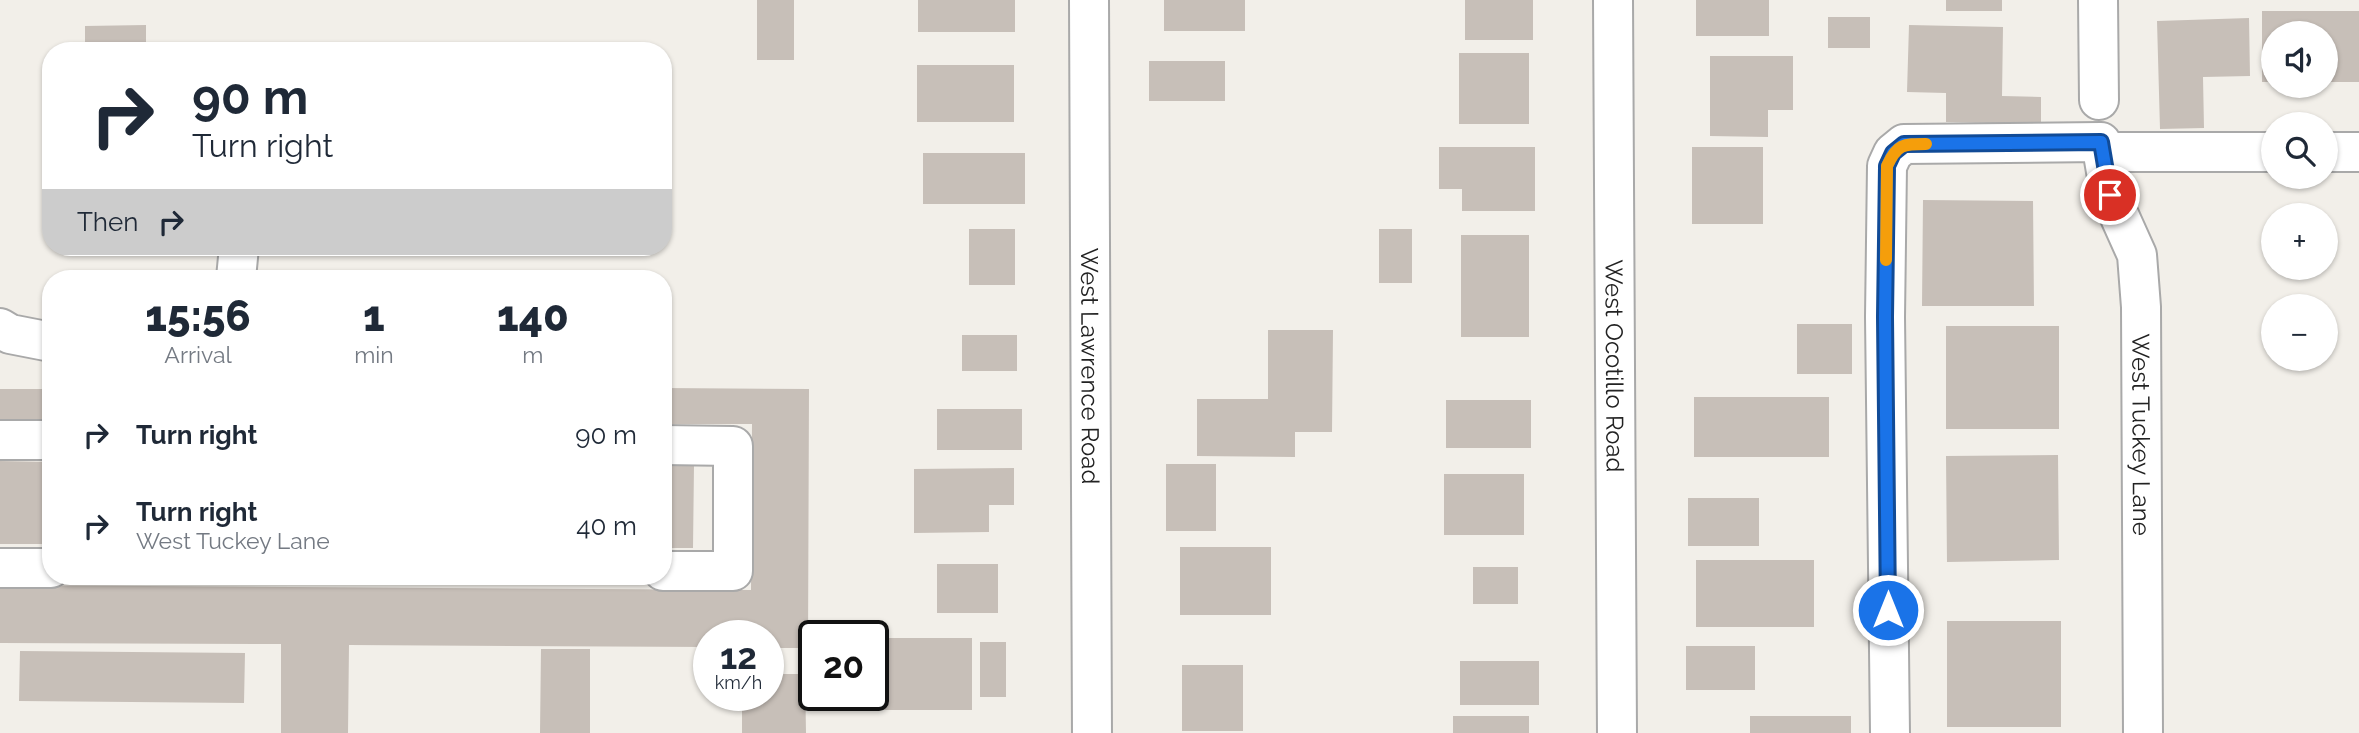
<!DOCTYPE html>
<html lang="en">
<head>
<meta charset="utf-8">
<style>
	body { margin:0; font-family:Raleway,sans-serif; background:#f6f6f7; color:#1f2937; height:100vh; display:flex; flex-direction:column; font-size:26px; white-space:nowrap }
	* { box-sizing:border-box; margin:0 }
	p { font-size:23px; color:#747a83 }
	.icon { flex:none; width:38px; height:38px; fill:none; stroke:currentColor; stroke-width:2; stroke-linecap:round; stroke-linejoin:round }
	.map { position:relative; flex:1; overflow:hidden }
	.sheet { position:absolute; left:42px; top:270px; width:630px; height:315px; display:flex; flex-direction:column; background:#fff; border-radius:28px; box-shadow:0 2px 5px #0004 }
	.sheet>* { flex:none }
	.top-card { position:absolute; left:42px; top:42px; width:630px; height:214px; border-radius:28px; box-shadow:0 2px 5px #0004; background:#fff; color:#1f2937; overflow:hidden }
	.fabs { position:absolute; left:2261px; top:21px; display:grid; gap:14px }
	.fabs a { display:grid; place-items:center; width:77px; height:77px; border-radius:50%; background:#fff; box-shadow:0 2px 5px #0004; font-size:35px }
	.speed { position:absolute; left:693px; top:620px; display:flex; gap:14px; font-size:35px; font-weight:700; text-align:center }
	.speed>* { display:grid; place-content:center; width:91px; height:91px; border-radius:50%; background:#fff; box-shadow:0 2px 5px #0004; line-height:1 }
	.speed small { font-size:18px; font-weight:400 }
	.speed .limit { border:4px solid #111; border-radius:10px; background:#fff; color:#111 }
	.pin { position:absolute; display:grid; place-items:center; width:60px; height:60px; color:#fff; margin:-30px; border:4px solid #fff; border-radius:50%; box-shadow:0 2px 7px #0007 }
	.me { position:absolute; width:77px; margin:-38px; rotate:0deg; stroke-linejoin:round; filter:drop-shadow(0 0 5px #0008) }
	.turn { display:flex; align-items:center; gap:24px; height:147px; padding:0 35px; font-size:32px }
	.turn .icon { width:91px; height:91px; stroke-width:2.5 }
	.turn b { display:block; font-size:49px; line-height:60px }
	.then { display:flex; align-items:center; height:66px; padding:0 35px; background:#0003; gap:14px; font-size:26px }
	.eta { display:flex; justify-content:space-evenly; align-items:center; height:119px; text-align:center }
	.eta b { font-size:42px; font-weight:800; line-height:49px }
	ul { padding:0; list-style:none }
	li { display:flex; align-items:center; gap:21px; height:91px; padding:0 35px }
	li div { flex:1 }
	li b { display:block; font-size:26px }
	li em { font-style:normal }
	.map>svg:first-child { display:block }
	.building { fill:#c7bfb8 }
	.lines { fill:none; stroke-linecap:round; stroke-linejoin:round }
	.minor-casing { stroke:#a9a9a9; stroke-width:42 }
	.minor { stroke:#fff; stroke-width:38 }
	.route-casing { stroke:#114b97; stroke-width:18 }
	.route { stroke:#1a73e8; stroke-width:12 }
	.slow { stroke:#f59e0b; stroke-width:12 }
	.labels { text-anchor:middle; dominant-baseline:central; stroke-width:5; stroke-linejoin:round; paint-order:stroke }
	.street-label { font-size:24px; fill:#222; stroke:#fff }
</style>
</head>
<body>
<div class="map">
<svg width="2359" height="733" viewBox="0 0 2359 733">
	<rect width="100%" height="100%" fill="#f2efe9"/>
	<!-- building -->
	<path class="building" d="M757 0H794V60H757Z
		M918 0H1015V32H918Z
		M1164 0H1245V31H1164Z
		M1465 0H1533V40H1465Z
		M1696 0H1769V36H1696Z
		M1946 0H2002V11H1946Z
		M2262 11H2359V82H2326V33H2273V82H2262Z
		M1828 17H1870V48H1828Z
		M2249 18 2250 76 2203 77 2204 128 2160 129 2157 21Z
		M146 25V51H85V26Z
		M1909 25 2003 27 2002 96 2041 97V124L1946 122V93L1907 92Z
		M1459 53H1529V124H1459Z
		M1710 56H1793V110H1768V137L1710 136Z
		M1149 61H1225V101H1149Z
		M917 65H1014V122H917Z
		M1439 147H1535V211H1462V189H1439Z
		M1692 147H1763V224H1692Z
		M923 153H1025V204H923Z
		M1923 200 2033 201 2034 306H1922Z
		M969 229H1015V285H969Z
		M1379 229H1412V283H1379Z
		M1461 235H1529V337H1461Z
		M1797 324H1852V374H1797Z
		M1946 326H2059V429H1946Z
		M1268 330H1333L1332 432H1295V457L1197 456V399H1268Z
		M962 335H1017V371H962Z
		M663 388 809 389 808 648H768V635H709V647L349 645 348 733H281V644L0 643V585L751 590 752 424H663Z
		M0 389H51V420H0Z
		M1694 397H1829V457H1694Z
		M1446 400H1531V448H1446Z
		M937 409H1022V450H937Z
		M2058 455 2059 560 1947 562 1946 456Z
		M0 461 51 462V544H0Z
		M1166 464H1216V531H1166Z
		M663 465H694L693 548H663Z
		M1014 468V505H989V532L914 533V469Z
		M1444 474H1524V535H1444Z
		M1688 498H1759V546H1688Z
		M1180 547H1271V615H1180Z
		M1696 560H1814V627H1696Z
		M937 564H998V613H937Z
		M1473 567H1518V604H1473Z
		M1947 621H2061V727H1947Z
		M873 638H972V710H850V695H873Z
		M980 642H1006V697H980Z
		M1686 646H1755V690H1686Z
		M541 649H590V733H540Z
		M20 651 245 653 244 703 19 701Z
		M1460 661H1539V705H1460Z
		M1182 665H1243V731H1182Z
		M768 674H805L806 733H742V695H768Z
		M1453 716H1529V733H1453Z
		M1750 716H1851V733H1750Z"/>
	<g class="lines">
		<!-- minor casing -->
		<g class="minor-casing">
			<g id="minor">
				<path id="s1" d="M1089 0 1092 733"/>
				<path id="s2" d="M1613 0 1617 733"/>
				<path d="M2098 0 2099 100"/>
				<path d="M2103 152H2273"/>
				<path d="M2326 152H2359"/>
				<path d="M236 278 239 247"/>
				<path d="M0 328 10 334 51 342"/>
				<path d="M0 440H51"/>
				<path d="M663 445 733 446V571H663"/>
				<path d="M0 568H51"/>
				<path id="s3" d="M1890 733 1885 317 1887 166 1893 153 1904 144 2101 142 2110 195 2137 255 2141 307 2143 733"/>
			</g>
		</g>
		<!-- minor -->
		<use href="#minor" class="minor"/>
	</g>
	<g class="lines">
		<!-- route casing -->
		<g class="route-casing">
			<path id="route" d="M1888 610 1885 317 1887 166 1893 153 1904 144 2101 142 2110 195"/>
		</g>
		<!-- route -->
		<use href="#route" class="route"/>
		<!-- slow -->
		<path class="slow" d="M1886 260 1887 166C1897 144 1903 144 1926 144"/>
	</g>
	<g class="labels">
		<!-- street labels -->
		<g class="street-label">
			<text stroke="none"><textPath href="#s2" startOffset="366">West Ocotillo Road</textPath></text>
			<text stroke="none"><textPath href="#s1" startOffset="366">West Lawrence Road</textPath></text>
			<text stroke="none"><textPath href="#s3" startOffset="1092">West Tuckey Lane</textPath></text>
		</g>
	</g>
</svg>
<div class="fabs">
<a><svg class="icon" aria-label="sound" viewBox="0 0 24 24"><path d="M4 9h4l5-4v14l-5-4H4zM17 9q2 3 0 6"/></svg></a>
<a><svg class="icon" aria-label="search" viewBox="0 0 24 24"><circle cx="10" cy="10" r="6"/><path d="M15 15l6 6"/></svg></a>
<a>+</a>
<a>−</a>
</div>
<div class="speed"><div>12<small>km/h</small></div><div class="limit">20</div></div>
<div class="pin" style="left:2110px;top:195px;background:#d93025"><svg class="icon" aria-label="arrive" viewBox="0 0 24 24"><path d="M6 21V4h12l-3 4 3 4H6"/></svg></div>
<svg class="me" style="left:1888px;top:610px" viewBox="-20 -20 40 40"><circle r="17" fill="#1a73e8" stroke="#fff" stroke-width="3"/><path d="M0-11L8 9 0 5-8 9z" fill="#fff"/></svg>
<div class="top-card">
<div class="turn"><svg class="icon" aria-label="right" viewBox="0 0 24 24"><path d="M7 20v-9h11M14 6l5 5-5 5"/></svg><div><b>90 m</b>Turn right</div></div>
<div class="then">Then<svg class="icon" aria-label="right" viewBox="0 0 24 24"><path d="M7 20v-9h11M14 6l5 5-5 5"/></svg></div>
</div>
<section class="sheet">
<div class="eta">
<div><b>15:56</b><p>Arrival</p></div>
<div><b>1</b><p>min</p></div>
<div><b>140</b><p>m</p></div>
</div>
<ul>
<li><svg class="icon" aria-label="right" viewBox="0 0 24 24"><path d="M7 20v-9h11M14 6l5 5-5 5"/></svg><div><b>Turn right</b></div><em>90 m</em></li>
<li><svg class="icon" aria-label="right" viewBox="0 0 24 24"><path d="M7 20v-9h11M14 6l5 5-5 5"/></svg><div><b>Turn right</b><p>West Tuckey Lane</p></div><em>40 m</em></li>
</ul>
</section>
</div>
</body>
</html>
